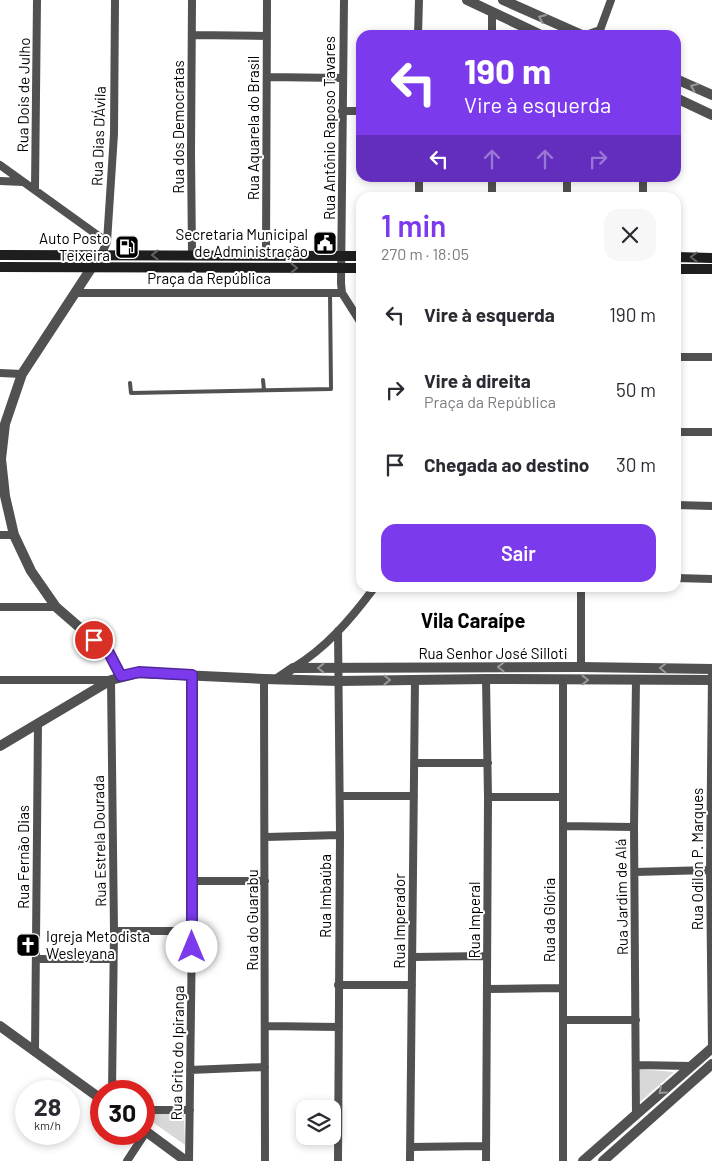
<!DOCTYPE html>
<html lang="pt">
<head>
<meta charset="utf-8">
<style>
	body { margin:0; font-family:Barlow,sans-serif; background:#f7f7f7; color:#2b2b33; height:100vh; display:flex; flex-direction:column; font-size:19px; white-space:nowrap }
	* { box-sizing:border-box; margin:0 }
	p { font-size:16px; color:#7c7c81 }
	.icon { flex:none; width:28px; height:28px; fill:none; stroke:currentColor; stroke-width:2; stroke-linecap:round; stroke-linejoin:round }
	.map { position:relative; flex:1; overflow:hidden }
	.drawer { position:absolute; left:356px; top:192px; width:325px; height:400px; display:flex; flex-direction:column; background:#fff; border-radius:15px; box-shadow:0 2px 8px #0003 }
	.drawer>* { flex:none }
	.guide { position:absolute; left:356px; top:30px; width:325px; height:152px; border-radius:15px; box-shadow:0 2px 8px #0003; background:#7c3aed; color:#fff; overflow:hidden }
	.fabs { position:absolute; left:296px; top:1100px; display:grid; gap:10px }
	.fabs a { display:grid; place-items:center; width:45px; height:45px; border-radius:10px; background:#fff; box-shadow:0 2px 8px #0003; font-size:25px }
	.speed { position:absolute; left:15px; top:1080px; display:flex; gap:10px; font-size:25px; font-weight:700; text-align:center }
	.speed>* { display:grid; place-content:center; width:65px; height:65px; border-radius:50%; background:#fff; box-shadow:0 2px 8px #0003; line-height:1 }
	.speed small { font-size:12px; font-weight:400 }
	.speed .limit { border:8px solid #d22; background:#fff; color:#111 }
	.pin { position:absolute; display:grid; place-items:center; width:42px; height:42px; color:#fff; margin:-21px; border:2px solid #fff; border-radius:50%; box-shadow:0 1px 5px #0007 }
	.me { position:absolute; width:55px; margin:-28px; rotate:0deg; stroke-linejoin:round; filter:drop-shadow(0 0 4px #0008) }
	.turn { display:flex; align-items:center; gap:18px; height:105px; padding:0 25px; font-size:22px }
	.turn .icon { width:65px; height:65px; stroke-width:2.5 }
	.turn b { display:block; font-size:35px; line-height:42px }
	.lanes { display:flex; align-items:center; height:48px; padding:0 25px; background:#0003; justify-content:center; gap:25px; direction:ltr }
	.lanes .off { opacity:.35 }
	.round { display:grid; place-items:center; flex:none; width:52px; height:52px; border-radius:15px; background:#f7f7f7 }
	.head { display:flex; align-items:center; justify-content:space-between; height:85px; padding:0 25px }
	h1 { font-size:30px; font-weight:600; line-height:38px; color:#7c3aed }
	.button { display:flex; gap:10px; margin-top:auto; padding:10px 25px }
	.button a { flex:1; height:58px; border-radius:15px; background:#7c3aed; color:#fff; font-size:20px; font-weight:600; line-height:58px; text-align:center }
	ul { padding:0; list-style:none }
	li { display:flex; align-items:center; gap:15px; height:75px; padding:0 25px }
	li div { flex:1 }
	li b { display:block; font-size:19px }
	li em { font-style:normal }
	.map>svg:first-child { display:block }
	.green { fill:#d8d8d8 }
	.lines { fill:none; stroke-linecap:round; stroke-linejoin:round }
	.service { stroke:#515151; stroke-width:4 }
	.minor { stroke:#515151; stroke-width:8 }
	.tertiary { stroke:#515151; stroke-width:10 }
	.secondary { stroke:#1e1e1e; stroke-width:10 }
	.oneway { stroke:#979797 }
	.oneway2 { stroke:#626262 }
	.route-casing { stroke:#51269a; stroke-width:12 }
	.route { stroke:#7c3aed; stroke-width:9 }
	.labels { text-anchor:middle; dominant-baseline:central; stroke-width:4; stroke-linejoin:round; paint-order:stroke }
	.street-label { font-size:15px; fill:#000; stroke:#fff }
	.poi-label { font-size:15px; fill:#000; stroke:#fff; text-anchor:end }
	.district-label { font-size:20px; font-weight:bold; fill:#000; stroke:#fff }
</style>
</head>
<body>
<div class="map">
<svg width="712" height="1161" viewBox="0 0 712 1161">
	<rect width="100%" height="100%" fill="#fff"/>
	<!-- green -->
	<path class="green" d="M640 1069 674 1072 640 1102Z
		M144 1114H184L185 1145 144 1116Z"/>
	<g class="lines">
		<!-- service -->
		<path class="service" d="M263 380 264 390
			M130 383 131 393 331 389 330 293"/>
		<!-- minor -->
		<path class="minor" d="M344 0 341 283 342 293 361 323
			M192 35 267 36
			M418 35 419 0
			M492 35V12
			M586 35 600 30
			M601 35 600 30 611 0
			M267 77 342 78
			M342 111H361
			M0 165 107 242
			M419 178V198
			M643 178V198
			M0 181 23 182
			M35 189 37 0
			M492 198V178
			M567 198V178
			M192 255 191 153 192 0
			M266 255 267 0
			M92 267 101 255 107 242 114 134 115 0
			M75 293H342
			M676 357H712
			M0 373 22 374
			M676 432H712
			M676 505 712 506
			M0 535H14
			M676 578 712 579
			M581 588V667
			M0 607H56
			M293 668C326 648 351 619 374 588
			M712 675 710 870 712 1048
			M264 679 265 1161
			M563 679V1161
			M0 680H111L114 931 112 1091
			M636 680 634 827 636 1114
			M415 763H488
			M340 796H414
			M488 797H563
			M563 826 634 827
			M266 837 340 835
			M635 872 710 870
			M192 881H265
			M114 931H192
			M413 957 487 956
			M36 959H113
			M338 985H412
			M487 989 562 988
			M563 1020H636
			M265 1026 339 1027
			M35 1052 38 723
			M636 1065 690 1066
			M190 1070 265 1067
			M144 1110H190
			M410 1147 486 1146
			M127 1161 146 1132
			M189 1161 192 931V675
			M338 1161 340 835 338 631
			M410 1161 415 680
			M486 1161 488 797 486 679"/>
		<!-- tertiary -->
		<path class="tertiary" d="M467 0 541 35
			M503 0 582 35
			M676 79 712 95
			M676 98 712 115
			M92 267 22 374 5 424 1 459 5 496 14 535 31 571 56 607 109 653 121 676
			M277 679 293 668 581 667 712 669
			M0 746 111 680 139 673 264 679 339 681 486 679 712 680
			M0 1026 101 1099
			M144 1130 186 1161
			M583 1161 712 1048
			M603 1161 712 1064"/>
		<!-- secondary -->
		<path class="secondary" d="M0 255 361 256
			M676 257 712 258
			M0 267 361 268
			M676 269H712"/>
	</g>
	<!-- one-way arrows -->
	<defs><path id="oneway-chevron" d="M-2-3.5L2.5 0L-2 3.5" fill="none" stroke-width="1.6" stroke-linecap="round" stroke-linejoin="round" transform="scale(1.25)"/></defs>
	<g class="oneway">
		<use href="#oneway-chevron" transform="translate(542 18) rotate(-156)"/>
		<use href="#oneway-chevron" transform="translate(694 87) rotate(-155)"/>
		<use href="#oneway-chevron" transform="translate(501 667) rotate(180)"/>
		<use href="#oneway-chevron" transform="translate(321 668) rotate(180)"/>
		<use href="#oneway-chevron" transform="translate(663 668) rotate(-179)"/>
		<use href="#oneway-chevron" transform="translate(387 680)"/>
		<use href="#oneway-chevron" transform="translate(585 680)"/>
		<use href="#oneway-chevron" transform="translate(662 1091) rotate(138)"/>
	</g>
	<g class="oneway2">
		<use href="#oneway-chevron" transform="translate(155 255) rotate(180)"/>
		<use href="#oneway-chevron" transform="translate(694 257) rotate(-179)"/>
		<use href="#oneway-chevron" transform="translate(294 268)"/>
	</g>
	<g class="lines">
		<!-- route casing -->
		<g class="route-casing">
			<path id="route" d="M94 640 109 653 121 676 139 672 192 675V947"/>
		</g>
		<!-- route -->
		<use href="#route" class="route"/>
	</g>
	<!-- icons -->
	<defs>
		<g id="civic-square" transform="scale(1.25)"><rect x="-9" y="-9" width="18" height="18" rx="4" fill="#000" stroke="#fff"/><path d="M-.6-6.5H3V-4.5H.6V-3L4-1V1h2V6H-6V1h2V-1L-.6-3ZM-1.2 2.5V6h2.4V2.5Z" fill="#fff"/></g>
		<g id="fuel-square" transform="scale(1.25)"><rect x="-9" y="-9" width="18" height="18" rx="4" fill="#000" stroke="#fff"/><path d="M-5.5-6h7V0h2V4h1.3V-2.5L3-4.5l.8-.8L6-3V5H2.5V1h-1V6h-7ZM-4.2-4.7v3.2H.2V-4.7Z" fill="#fff"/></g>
		<g id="church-square" transform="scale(1.25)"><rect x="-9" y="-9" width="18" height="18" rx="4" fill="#000" stroke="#fff"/><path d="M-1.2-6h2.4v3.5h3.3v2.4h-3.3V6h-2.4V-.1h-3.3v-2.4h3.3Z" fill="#fff"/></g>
	</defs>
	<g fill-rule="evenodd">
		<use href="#civic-square" x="325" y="243"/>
		<use href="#fuel-square" x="127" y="247"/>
		<use href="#church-square" x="28" y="945"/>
	</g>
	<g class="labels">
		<!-- street labels -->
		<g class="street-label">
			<text transform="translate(23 95) rotate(-89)">Rua Dois de Julho</text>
			<text transform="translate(178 127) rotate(-90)">Rua dos Democratas</text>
			<text transform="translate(253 128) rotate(-90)">Rua Aquarela do Brasil</text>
			<text transform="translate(329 128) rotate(-90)">Rua Antônio Raposo Tavares</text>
			<text transform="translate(98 136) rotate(-88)">Rua Dias D'Ávila</text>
			<text x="209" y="278">Praça da República</text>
			<text x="493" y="653">Rua Senhor José Silloti</text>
			<text transform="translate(99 841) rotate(-91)">Rua Estrela Dourada</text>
			<text transform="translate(23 857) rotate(-90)">Rua Fernão Dias</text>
			<text transform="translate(697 859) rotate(-90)">Rua Odilon P. Marques</text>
			<text transform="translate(325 896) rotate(-90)">Rua Imbaúba</text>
			<text transform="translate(621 897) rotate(-91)">Rua Jardim de Alá</text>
			<text transform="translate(252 920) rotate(-90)">Rua do Guarabu</text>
			<text transform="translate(474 920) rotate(-90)">Rua Imperal</text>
			<text transform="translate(549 920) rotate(-90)">Rua da Glória</text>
			<text transform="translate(399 921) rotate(-90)">Rua Imperador</text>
			<text transform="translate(177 1053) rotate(-89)">Rua Grito do Ipiranga</text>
		</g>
		<!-- poi labels -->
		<g class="poi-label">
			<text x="308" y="234">Secretaria Municipal<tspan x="308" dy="17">de Administração</tspan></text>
			<text x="110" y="238">Auto Posto<tspan x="110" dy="17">Teixeira</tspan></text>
			<text x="46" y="936" text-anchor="start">Igreja Metodista<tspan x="46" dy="17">Wesleyana</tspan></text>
		</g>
		<!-- district labels -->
		<g class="district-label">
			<text x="473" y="620">Vila Caraípe</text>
		</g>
	</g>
</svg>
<div class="fabs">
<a><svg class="icon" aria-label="layers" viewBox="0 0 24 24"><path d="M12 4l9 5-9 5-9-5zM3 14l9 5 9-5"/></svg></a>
</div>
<div class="speed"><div>28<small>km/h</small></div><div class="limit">30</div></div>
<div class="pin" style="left:94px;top:640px;background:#d93025"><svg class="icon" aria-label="arrive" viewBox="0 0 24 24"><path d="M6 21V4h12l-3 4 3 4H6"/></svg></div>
<svg class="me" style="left:192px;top:947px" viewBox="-20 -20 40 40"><circle r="19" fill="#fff"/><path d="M0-13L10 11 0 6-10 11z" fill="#7c3aed"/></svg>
<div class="guide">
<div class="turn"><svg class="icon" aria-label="left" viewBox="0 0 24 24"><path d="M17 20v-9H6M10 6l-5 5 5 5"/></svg><div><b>190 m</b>Vire à esquerda</div></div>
<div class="lanes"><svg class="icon" aria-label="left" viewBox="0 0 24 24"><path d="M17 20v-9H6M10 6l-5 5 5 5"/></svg><svg class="icon off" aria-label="ahead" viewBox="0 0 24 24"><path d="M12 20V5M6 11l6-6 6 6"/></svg><svg class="icon off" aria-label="ahead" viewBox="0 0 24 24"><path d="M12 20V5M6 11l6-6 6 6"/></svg><svg class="icon off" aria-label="right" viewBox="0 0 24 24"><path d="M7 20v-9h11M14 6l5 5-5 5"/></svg></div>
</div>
<section class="drawer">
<div class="head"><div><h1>1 min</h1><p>270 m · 18:05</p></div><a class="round"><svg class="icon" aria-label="close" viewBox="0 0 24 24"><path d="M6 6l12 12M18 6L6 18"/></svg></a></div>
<ul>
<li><svg class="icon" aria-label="left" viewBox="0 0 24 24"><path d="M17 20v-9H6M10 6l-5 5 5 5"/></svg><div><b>Vire à esquerda</b></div><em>190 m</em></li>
<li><svg class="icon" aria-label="right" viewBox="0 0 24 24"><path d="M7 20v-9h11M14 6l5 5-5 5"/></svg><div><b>Vire à direita</b><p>Praça da República</p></div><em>50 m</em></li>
<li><svg class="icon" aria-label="arrive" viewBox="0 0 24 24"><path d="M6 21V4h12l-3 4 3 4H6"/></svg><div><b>Chegada ao destino</b></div><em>30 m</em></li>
</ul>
<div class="button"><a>Sair</a></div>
</section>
</div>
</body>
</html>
